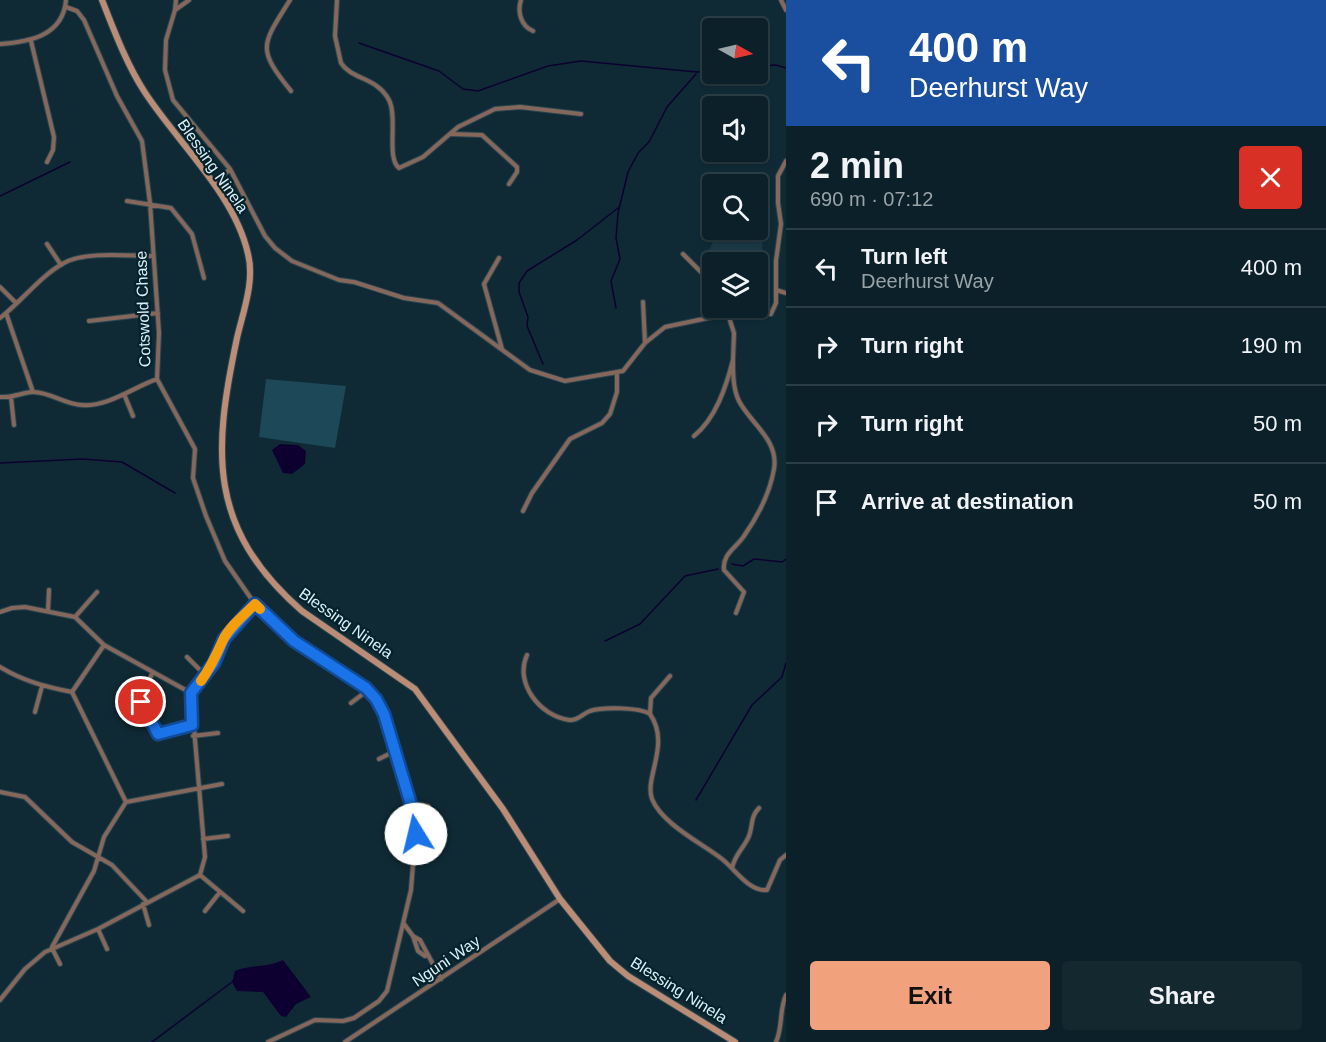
<!DOCTYPE html>
<html lang="en">
<head>
<meta charset="utf-8">
<style>
	body { margin:0; font-family:Arial,sans-serif; background:#142830; color:#f1f3f6; height:100vh; display:flex; flex-direction:column; font-size:22px; white-space:nowrap }
	* { box-sizing:border-box; margin:0 }
	p { font-size:20px; color:#9aa3a8 }
	.icon { flex:none; width:33px; height:33px; fill:none; stroke:currentColor; stroke-width:2; stroke-linecap:round; stroke-linejoin:round }
	.map { position:relative; flex:1; overflow:hidden }
	.sheet { display:flex; flex-direction:column; background:#0b2028; width:540px }
	.sheet>* { flex:none }
	.banner { background:#1a4fa0; color:#fff; overflow:hidden }
	.needle { width:39px; rotate:98deg }
	.buttons { position:absolute; left:702px; top:18px; display:grid; gap:12px }
	.buttons a { display:grid; place-items:center; width:66px; height:66px; border-radius:6px; background:#0b2028; box-shadow:0 2px 4px #0004,0 0 0 2px #2b3e45; font-size:30px }
	.pin { position:absolute; display:grid; place-items:center; width:51px; height:51px; color:#fff; margin:-26px; border:3px solid #fff; border-radius:50%; box-shadow:0 2px 6px #0007 }
	.me { position:absolute; width:66px; margin:-33px; rotate:351deg; stroke-linejoin:round; filter:drop-shadow(0 0 4px #0008) }
	.turn { display:flex; align-items:center; gap:21px; height:126px; padding:0 24px; font-size:27px }
	.turn .icon { width:78px; height:78px; stroke-width:2.5 }
	.turn b { display:block; font-size:42px; line-height:51px }
	.round { display:grid; place-items:center; flex:none; width:63px; height:63px; border-radius:6px; background:#142830 }
	.headline { display:flex; align-items:center; justify-content:space-between; height:102px; padding:0 24px }
	h1 { font-size:36px; font-weight:600; line-height:45px }
	.button { display:flex; gap:12px; margin-top:auto; padding:12px 24px }
	.button a { flex:1; height:69px; border-radius:6px; background:#f1a17c; color:#111; font-size:24px; font-weight:600; line-height:69px; text-align:center }
	.button a+a { background:#142830; color:#f1f3f6 }
	ul { padding:0; list-style:none }
	li { display:flex; align-items:center; gap:18px; height:78px; padding:0 24px; border-top:2px solid #2b3e45 }
	li div { flex:1 }
	li b { display:block; font-size:22px }
	li em { font-style:normal }
	main { display:flex; flex:1; min-height:0 }
	.map>svg:first-child { display:block }
	.built { fill:#1a3844 }
	.green { fill:#1c4858 }
	.water { fill:#0d0031 }
	.lines { fill:none; stroke-linecap:round; stroke-linejoin:round }
	.stream { stroke:#0d0031; stroke-width:1.5 }
	.street-casing { stroke:#2b4651; stroke-width:6 }
	.secondary-casing { stroke:#2b4651; stroke-width:8 }
	.street { stroke:#85685b; stroke-width:4 }
	.secondary { stroke:#bb8d77; stroke-width:6 }
	.route-casing { stroke:#114b97; stroke-width:15 }
	.route { stroke:#1a73e8; stroke-width:10 }
	.slow { stroke:#f59e0b; stroke-width:10 }
	.labels { text-anchor:middle; dominant-baseline:central; stroke-width:4.5; stroke-linejoin:round; paint-order:stroke }
	.street-label { font-size:16px; fill:#d9f0fa; stroke:#05212a }
</style>
</head>
<body>
<main>
<div class="map">
<svg width="786" height="1042" viewBox="0 0 786 1042">
	<rect width="100%" height="100%" fill="#0f2a35"/>
	<!-- built -->
	<path class="built" d="M758 228 764 231 762 248 767 265 766 283 758 303V262H712V279L700 268 719 230Z"/>
	<!-- green -->
	<path class="green" d="M266 379 346 386 335 448 259 437Z"/>
	<!-- water -->
	<path class="water" d="M280 444 298 445 306 451 305 464 292 474 283 473 272 450Z
		M283 960 311 997 296 1004 286 1017 281 1016 263 992 237 991 232 982 235 971C253 964 266 968 283 960Z"/>
	<g class="lines">
		<!-- stream -->
		<path class="stream" d="M359 43 439 71 463 89 478 91 548 66 581 61 697 72 712 71
			M758 66 776 65 786 68
			M0 196 70 162
			M616 308 611 281 620 259 616 238 618 213 628 172 638 153 649 142 667 107 696 74
			M543 364 527 326 528 317 519 292V283L527 271 577 240 618 208
			M0 463 83 459 122 462 175 493
			M732 564 743 566 754 559 782 562 786 559
			M605 641 640 624 685 576 718 569
			M696 800 752 705 782 677 786 663
			M152 1042 232 982"/>
		<!-- street casing -->
		<g class="street-casing">
			<path id="street" d="M189 0 175 10 166 40 165 70 173 100 230 169 265 236 275 248 292 261 339 280 354 282 404 298 438 303 530 370 565 381 623 371 645 343 665 327 732 313 771 314 776 303V261L781 224 778 203V176L786 161
				M290 0C262 45 256 48 291 91
				M337 0 335 36 341 63C352 80 377 77 389 100 398 118 386 158 399 168L423 157 458 127 495 109 520 107 581 114
				M521 0C517 12 521 26 533 31
				M781 0 786 10
				M66 7 77 11 84 20 117 96 142 141 150 203 159 333 157 379 195 449 193 478 206 516 225 561 255 604 294 641 366 688 382 706 384 714 416 826 411 890 387 991 379 1001 354 1018 343 1021 315 1020 268 1042
				M175 10 176 0
				M31 41 54 137 53 150 47 162
				M0 44C29 42 63 36 66 0
				M451 134 482 135 517 167V172L509 184
				M213 184 230 169
				M127 201 171 208 192 234 204 278
				M47 244 61 265
				M683 254 712 283
				M499 258 484 284 502 349
				M0 287 16 303
				M776 290 786 293
				M643 302 645 343
				M726 308 734 333 733 360
				M6 313 33 392
				M0 318C22 301 40 276 64 263 85 251 129 256 153 256
				M89 321 158 313
				M124 394 133 416
				M0 397C12 398 21 393 32 392 49 391 65 405 82 405 108 407 134 387 157 379
				M11 397 14 425
				M694 436C716 418 726 387 733 360 733 374 733 389 739 401 751 424 779 440 774 469 770 492 758 516 744 536 736 548 722 554 724 570L744 592 736 613
				M523 511 532 493 570 439 602 423 610 414 617 392V374
				M48 611 49 590
				M0 612 12 608 25 607 75 617 104 645 191 693
				M75 617 97 592
				M527 655C514 683 540 716 569 720 578 721 582 714 590 711 602 707 639 707 650 714 671 744 644 778 652 799 662 824 703 844 722 859 735 869 749 892 767 890L780 860 786 855
				M187 657 205 675
				M0 667C23 681 46 687 72 692L126 802
				M153 672 140 698 152 728 162 734 192 725
				M72 692 104 645
				M351 703 368 690
				M35 712 42 686
				M650 713 651 698 670 676
				M193 736 218 733
				M379 759 395 751
				M0 792 25 797 72 842 112 865 147 902
				M126 802 222 784
				M411 803 428 806 443 827C441 842 429 846 415 846
				M397 821 416 823
				M203 839 228 836
				M732 868C735 854 744 848 749 836 753 826 750 817 759 808
				M200 875 243 911
				M143 904 149 925
				M205 911 220 892
				M404 924 413 936 420 940 441 979
				M98 929 107 949
				M413 936 418 951 425 956
				M52 947 94 871 104 837 126 802
				M52 948 60 964
				M0 1000 25 969 45 952 98 929 200 875 205 857 191 693 214 663 224 639 255 604
				M345 1042 560 899
				M776 1042C783 1027 779 1010 786 995"/>
		</g>
		<!-- secondary casing -->
		<g class="secondary-casing">
			<path id="secondary" d="M102 0C114 30 126 63 144 91 176 141 235 194 248 254 255 281 243 312 237 338 213 451 207 528 302 611L415 689 503 809 560 899 610 961 628 976 735 1042"/>
		</g>
		<!-- street -->
		<use href="#street" class="street"/>
		<!-- secondary -->
		<use href="#secondary" class="secondary"/>
	</g>
	<g class="lines">
		<!-- route casing -->
		<g class="route-casing">
			<path id="route" d="M141 702 158 734 192 725 191 693 214 663 224 639 255 604 294 641 366 688 376 699 384 714 415 818 416 834"/>
		</g>
		<!-- route -->
		<use href="#route" class="route"/>
		<!-- slow -->
		<path class="slow" d="M201 681C211 667 216 656 223 640 230 626 244 615 255 604L260 609"/>
	</g>
	<g class="labels">
		<!-- street labels -->
		<g class="street-label">
			<text transform="translate(213 166) rotate(55)">Blessing Ninela</text>
			<text transform="translate(143 309) rotate(-92)">Cotswold Chase</text>
			<text transform="translate(346 623) rotate(35)">Blessing Ninela</text>
			<text transform="translate(446 961) rotate(-34)">Nguni Way</text>
			<text transform="translate(679 990) rotate(32)">Blessing Ninela</text>
		</g>
	</g>
</svg>
<div class="buttons">
<a><svg class="needle" viewBox="-14 -14 28 28"><path d="M0-13l5 13h-10z" fill="#e53935"/><path d="M0 13l5-13h-10z" fill="#9aa3a8"/></svg></a>
<a><svg class="icon" aria-label="sound" viewBox="0 0 24 24"><path d="M4 9h4l5-4v14l-5-4H4zM17 9q2 3 0 6"/></svg></a>
<a><svg class="icon" aria-label="search" viewBox="0 0 24 24"><circle cx="10" cy="10" r="6"/><path d="M15 15l6 6"/></svg></a>
<a><svg class="icon" aria-label="layers" viewBox="0 0 24 24"><path d="M12 4l9 5-9 5-9-5zM3 14l9 5 9-5"/></svg></a>
</div>
<div class="pin" style="left:141px;top:702px;background:#d93025"><svg class="icon" aria-label="arrive" viewBox="0 0 24 24"><path d="M6 21V4h12l-3 4 3 4H6"/></svg></div>
<svg class="me" style="left:416px;top:834px" viewBox="-20 -20 40 40"><circle r="19" fill="#fff"/><path d="M0-13L10 11 0 6-10 11z" fill="#1a73e8"/></svg>
</div>
<section class="sheet">
<div class="banner">
<div class="turn"><svg class="icon" aria-label="left" viewBox="0 0 24 24"><path d="M17 20v-9H6M10 6l-5 5 5 5"/></svg><div><b>400 m</b>Deerhurst Way</div></div>
</div>
<div class="headline"><div><h1>2 min</h1><p>690 m · 07:12</p></div><a class="round" style="background:#d93025;color:#fff"><svg class="icon" aria-label="close" viewBox="0 0 24 24"><path d="M6 6l12 12M18 6L6 18"/></svg></a></div>
<ul>
<li><svg class="icon" aria-label="left" viewBox="0 0 24 24"><path d="M17 20v-9H6M10 6l-5 5 5 5"/></svg><div><b>Turn left</b><p>Deerhurst Way</p></div><em>400 m</em></li>
<li><svg class="icon" aria-label="right" viewBox="0 0 24 24"><path d="M7 20v-9h11M14 6l5 5-5 5"/></svg><div><b>Turn right</b></div><em>190 m</em></li>
<li><svg class="icon" aria-label="right" viewBox="0 0 24 24"><path d="M7 20v-9h11M14 6l5 5-5 5"/></svg><div><b>Turn right</b></div><em>50 m</em></li>
<li><svg class="icon" aria-label="arrive" viewBox="0 0 24 24"><path d="M6 21V4h12l-3 4 3 4H6"/></svg><div><b>Arrive at destination</b></div><em>50 m</em></li>
</ul>
<div class="button"><a>Exit</a><a>Share</a></div>
</section>
</main>
</body>
</html>
